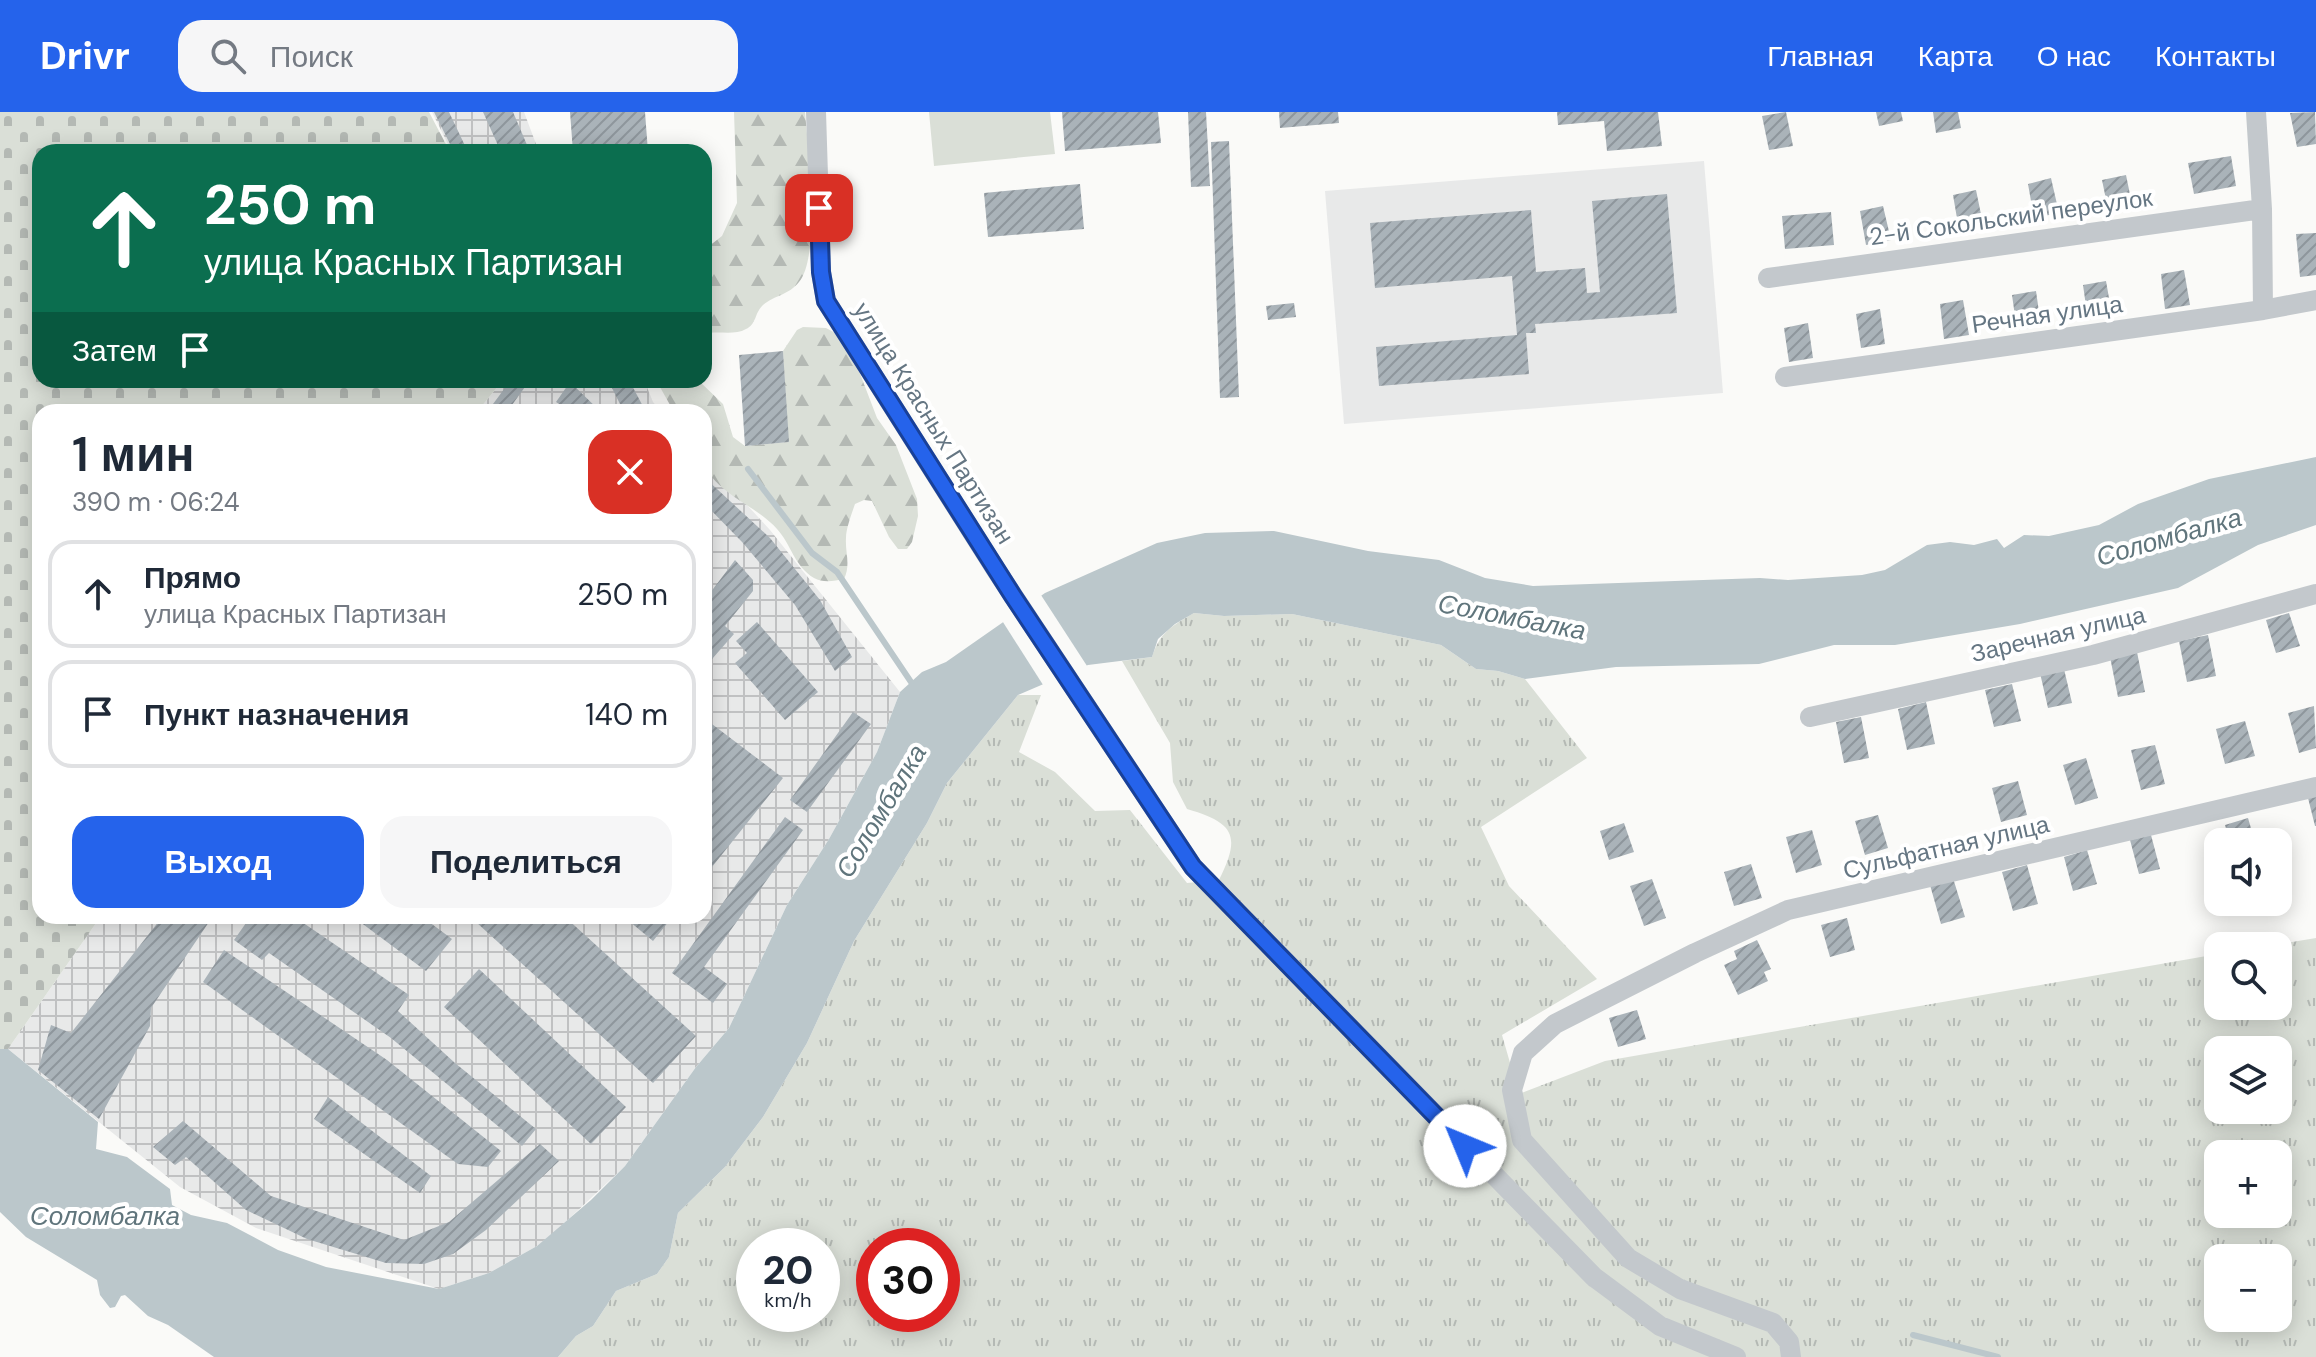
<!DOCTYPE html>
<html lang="ru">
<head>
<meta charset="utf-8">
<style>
	body { margin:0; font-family:"DM Sans",sans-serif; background:#f6f6f7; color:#1f2937; height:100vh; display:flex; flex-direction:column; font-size:30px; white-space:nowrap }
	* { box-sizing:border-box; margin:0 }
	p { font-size:26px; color:#747a83 }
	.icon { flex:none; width:44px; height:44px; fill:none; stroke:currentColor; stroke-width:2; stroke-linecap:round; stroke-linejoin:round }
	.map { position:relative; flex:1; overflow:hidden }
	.sheet { position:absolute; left:32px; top:292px; width:680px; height:520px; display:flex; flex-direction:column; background:#fff; border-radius:24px; box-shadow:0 4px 20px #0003 }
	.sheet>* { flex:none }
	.top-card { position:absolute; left:32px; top:32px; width:680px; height:244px; border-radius:24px; box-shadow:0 4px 20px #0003; background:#0b6e4f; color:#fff; overflow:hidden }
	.tools { position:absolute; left:2204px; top:716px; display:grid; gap:16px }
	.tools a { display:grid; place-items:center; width:88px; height:88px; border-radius:16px; background:#fff; box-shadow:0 4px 20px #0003; font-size:40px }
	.speed { position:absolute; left:736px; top:1116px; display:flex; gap:16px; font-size:40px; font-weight:700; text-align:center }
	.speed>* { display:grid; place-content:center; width:104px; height:104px; border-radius:50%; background:#fff; box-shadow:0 4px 20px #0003; line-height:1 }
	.speed small { font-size:20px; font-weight:400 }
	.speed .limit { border:12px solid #d22; background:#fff; color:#111 }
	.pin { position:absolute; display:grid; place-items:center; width:68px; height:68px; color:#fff; margin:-34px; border-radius:16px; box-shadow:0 4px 12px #0006 }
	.me { position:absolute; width:88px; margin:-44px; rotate:315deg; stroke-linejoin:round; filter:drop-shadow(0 0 6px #0008) }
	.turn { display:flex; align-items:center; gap:28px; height:168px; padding:0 40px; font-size:36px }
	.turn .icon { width:104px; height:104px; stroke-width:2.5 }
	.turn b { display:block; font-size:56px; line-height:68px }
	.then { display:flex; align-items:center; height:76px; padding:0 40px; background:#0003; gap:16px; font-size:30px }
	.round { display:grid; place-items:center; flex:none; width:84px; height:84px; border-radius:24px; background:#f6f6f7 }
	.overview { display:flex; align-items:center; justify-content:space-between; height:136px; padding:0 40px }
	h1 { font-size:48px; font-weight:600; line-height:60px }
	.primary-button { display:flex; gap:16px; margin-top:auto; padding:16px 40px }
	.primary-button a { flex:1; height:92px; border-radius:24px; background:#2563eb; color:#fff; font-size:32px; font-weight:600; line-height:92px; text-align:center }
	.primary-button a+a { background:#f6f6f7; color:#1f2937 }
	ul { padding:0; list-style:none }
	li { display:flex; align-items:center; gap:24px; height:108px; margin:0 16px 12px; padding:0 24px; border:4px solid #e0e1e3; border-radius:24px }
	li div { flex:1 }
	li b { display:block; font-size:30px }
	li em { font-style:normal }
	header { display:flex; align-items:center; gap:48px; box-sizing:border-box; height:112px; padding:0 40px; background:#2563eb; color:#fff }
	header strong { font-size:38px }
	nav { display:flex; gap:44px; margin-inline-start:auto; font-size:28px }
	.search { width:560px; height:72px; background:#f6f6f7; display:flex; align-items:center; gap:20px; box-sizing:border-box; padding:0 28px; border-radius:24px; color:#747a83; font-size:30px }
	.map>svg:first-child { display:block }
	.built { fill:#e8e9e9 }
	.industrial { fill:url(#industrial-grid) }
	.grass { fill:url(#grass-tufts); fill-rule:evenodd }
	.forest { fill:url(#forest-firs) }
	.cemetery { fill:url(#cemetery-stones) }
	.pitch { fill:#dadfd7 }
	.water { fill:#bbc7cb }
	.pier { fill:#fafaf8 }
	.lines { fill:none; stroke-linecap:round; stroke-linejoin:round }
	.stream { stroke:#bbc7cb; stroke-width:6 }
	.building { fill:url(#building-hatch) }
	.minor { stroke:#c3c8cc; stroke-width:20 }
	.route-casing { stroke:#184099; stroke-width:20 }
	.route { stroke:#2563eb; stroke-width:14 }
	.labels { text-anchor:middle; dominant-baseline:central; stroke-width:8; stroke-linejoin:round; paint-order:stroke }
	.street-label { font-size:24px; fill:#657683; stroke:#fff }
	.water-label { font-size:26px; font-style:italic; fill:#60757c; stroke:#fff }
</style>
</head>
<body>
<header>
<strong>Drivr</strong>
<div class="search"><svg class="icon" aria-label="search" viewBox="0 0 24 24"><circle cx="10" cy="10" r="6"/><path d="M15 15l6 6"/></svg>Поиск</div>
<nav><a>Главная</a><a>Карта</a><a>О нас</a><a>Контакты</a></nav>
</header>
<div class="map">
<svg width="2316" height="1245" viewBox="0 0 2316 1245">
	<defs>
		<pattern id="industrial-grid" width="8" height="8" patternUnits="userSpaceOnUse" patternTransform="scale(2)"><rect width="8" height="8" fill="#e8e9e9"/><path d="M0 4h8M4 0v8" fill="none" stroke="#c0c1c2"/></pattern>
		<pattern id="grass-tufts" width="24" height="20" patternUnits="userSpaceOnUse" patternTransform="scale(2)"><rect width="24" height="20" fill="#dadfd7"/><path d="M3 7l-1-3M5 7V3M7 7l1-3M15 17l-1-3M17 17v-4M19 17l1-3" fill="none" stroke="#b4b9b4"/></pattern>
		<pattern id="forest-firs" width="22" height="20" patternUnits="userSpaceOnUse" patternTransform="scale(2)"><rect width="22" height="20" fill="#dadfd7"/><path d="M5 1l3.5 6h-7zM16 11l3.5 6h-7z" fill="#b4b9b4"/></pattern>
		<pattern id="cemetery-stones" width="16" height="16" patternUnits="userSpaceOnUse" patternTransform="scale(2)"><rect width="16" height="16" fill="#dadfd7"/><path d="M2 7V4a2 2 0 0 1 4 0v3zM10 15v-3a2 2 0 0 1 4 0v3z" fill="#b4b9b4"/></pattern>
		<pattern id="building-hatch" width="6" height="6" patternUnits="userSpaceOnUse" patternTransform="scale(2)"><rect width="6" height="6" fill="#aab3b9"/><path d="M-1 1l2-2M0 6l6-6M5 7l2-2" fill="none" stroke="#8e969c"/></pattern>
	</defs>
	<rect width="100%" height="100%" fill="#fafaf8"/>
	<!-- built -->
	<path class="built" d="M1704 49 1723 281 1344 312 1325 79Z"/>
	<!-- industrial -->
	<path class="industrial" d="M432 0H524L539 40H452Z
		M503 268H644L653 290 662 300H477Z
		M704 346 770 418 900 580 877 640 829 727 787 793 729 916 696 955 625 1054 556 1119 537 1134 489 1161 439 1177 256 1116 180 1075 8 937 101 804H704Z"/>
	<!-- grass -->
	<path class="grass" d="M1194 501 1224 504 1292 502 1441 533 1476 557 1498 559 1525 567 1587 646 1481 715 1509 774 1597 867 1502 923 1519 982 1605 949 2218 842V894H2278V834H2267L2316 826V1245H558L576 1224 593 1214 616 1179 657 1162 669 1145 678 1101 725 1055 763 1005 807 931 854 829 927 711 947 671 1018 583H1041L1019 640 1055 660 1095 699 1130 698 1187 771 1219 768C1241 724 1235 711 1187 697L1173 670 1170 631 1122 549 1152 545C1160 520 1172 514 1194 501ZM2218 938H2278V998H2218ZM2218 1042H2278V1102H2218ZM754 1134H822V1202H754ZM874 1134H942V1202H874ZM2218 1146H2278V1206H2218Z"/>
	<!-- forest -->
	<path class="forest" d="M734 0H805C808 36 821 144 799 170 789 183 775 183 763 193 755 200 756 213 746 217 734 224 717 218 704 222V138L722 124 737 91Z
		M803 215 826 216 839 223 859 259 877 306 896 333 917 387 918 404 912 430 907 437H898L889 425 872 389 864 388 855 392C852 401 846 416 846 426 845 441 851 452 844 467 834 469 823 471 814 466 794 454 791 432 777 417 757 394 721 384 706 356 700 345 704 313 704 300H674L656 268H698L723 292 733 325 745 334 788 330 783 239 797 218Z"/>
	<!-- cemetery -->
	<path class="cemetery" d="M0 0H429L450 40H40V268H503L477 300H40V804H101L8 937H0Z"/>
	<!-- pitch -->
	<path class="pitch" d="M929 0H1050L1055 42 934 54Z"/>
	<!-- water -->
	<path class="water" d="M2316 345V413L2258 433 2178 476 2020 512 1895 533H1834L1759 552 1616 555 1525 567 1498 559 1476 557 1441 533 1292 502 1224 504 1194 501 1175 512 1158 527 1152 545 1088 553 1018 583 947 671 927 711 854 829 807 931 763 1005 725 1055 678 1101 669 1145 657 1162 616 1179 593 1214 576 1224 558 1245H214L168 1213 148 1204 125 1183 121 1184 115 1195 110 1196 100 1183 97 1168 26 1125 0 1100V937H8L98 1010 96 1037 127 1045 170 1077 172 1093 191 1103 227 1111 278 1138 326 1155 439 1177 489 1161 537 1134 591 1088 625 1054 696 955 729 916 787 793 829 727 877 640 900 580 922 560 946 550 1045 481 1157 431 1205 421 1274 419 1368 439 1439 448 1485 466 1533 474 1760 466 1788 468 1862 463 1885 458 1927 433 1950 430 1974 433 1997 427 2004 436 2024 423 2049 424 2099 413 2138 392 2209 367Z"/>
	<!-- pier -->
	<path class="pier" d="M1039 480 1089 557 1045 576 1001 507Z"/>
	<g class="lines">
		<!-- stream -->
		<path class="stream" d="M748 357 812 441 837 460 911 570
			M1913 1223 1998 1245"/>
	</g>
	<!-- building -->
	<path class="building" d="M434 0H449L468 40H454Z
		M483 0H513L530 40H501Z
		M570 0H645L648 40H573Z
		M1062 0H1158L1161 31 1065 39Z
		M1188 0H1206L1210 74 1191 75Z
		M1279 0H1338L1339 11 1280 16Z
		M1557 0H1658L1662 34 1607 39 1604 9 1558 13Z
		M1786 0 1793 34 1769 38 1762 4Z
		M1876 0H1901L1903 9 1879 14Z
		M1933 0H1958L1961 16 1936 21Z
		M2315 0 2316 32 2297 35 2290 1Z
		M1229 29 1239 285 1220 286 1211 30Z
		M2231 44 2236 74 2194 82 2188 51Z
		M2126 63 2133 97 2109 102 2102 68Z
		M2051 66 2059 101 2034 106 2028 72Z
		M1080 72 1084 117 988 125 984 81Z
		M1976 78 1983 112 1959 118 1953 83Z
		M1667 82 1677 201 1535 212 1536 221H1526L1529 262 1379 274 1376 235 1517 223 1512 164 1375 176 1370 111 1531 98 1536 160 1585 156 1587 181 1600 180 1592 89Z
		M1883 94 1891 128 1866 133 1860 99Z
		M1831 100 1834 133 1785 137 1782 104Z
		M2316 121V163L2300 165 2296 122Z
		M2184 158 2190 193 2165 197 2161 162Z
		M2106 169 2112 203 2088 208 2083 173Z
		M2036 179 2041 214 2017 218 2012 183Z
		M1963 188 1969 223 1944 227 1940 192Z
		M1294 191 1296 205 1268 208 1266 194Z
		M1880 197 1885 232 1861 236 1856 202Z
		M1808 211 1813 246 1789 250 1784 216Z
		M783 239 789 330 745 334 739 243Z
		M511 268H530L507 300H487Z
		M608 268H629L646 300H624Z
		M570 270 601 300H564L567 297 556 290Z
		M704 365 770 426 820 488 852 545 835 559 795 493 743 431 704 391Z
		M704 418 712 424 704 435Z
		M735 448 753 468V479L725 514 734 522 704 556V489Z
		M2289 501 2300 534 2276 541 2266 508Z
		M757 510 818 580 785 608 735 551 747 541 736 529Z
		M2208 523 2216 564 2187 570 2179 529Z
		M2137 540 2145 580 2118 585 2110 545Z
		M2064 557 2072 591 2048 596 2040 561Z
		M2012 572 2021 609 1994 615 1985 578Z
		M1926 590 1935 632 1907 638 1898 597Z
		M2314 594 2316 636 2299 641 2288 601Z
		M853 600 871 612 807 700 790 688Z
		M1861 605 1869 646 1844 651 1836 610Z
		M704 606 783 666 704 765Z
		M2245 609 2255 644 2225 652 2216 617Z
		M2155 633 2165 672 2141 678 2131 638Z
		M2086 646 2098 686 2075 693 2063 653Z
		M2018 669 2027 703 2001 710 1992 676Z
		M2316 684V714H2315L2308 686Z
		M1878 703 1888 736 1865 743 1855 709Z
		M785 705 803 718 704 855 727 872 713 891 672 861Z
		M2248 706 2255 730H2230L2225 713Z
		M1624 711 1634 740 1609 748 1600 719Z
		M1812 718 1822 753 1796 761 1786 725Z
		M2151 723 2160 757 2139 762 2130 728Z
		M2087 738 2097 772 2073 779 2064 745Z
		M1751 752 1762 786 1734 794 1724 760Z
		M2027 753 2038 792 2013 799 2002 760Z
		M1953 766 1965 805 1941 812 1930 773Z
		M1652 767 1666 806 1644 814 1630 774Z
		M163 804H213L151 896 150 914 99 1007 38 958 51 913 71 921Z
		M251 804H287L299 808 409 883 398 899 455 951 536 1017 522 1034 391 926 269 841 262 848 234 828Z
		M352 804H421L452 827 426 859Z
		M481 804H564L696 924 653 971 476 810Z
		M623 804H673L653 829Z
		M1847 806 1855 838 1830 845 1821 813Z
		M1757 828 1771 857 1764 860 1768 869 1738 883 1724 853 1737 847 1734 839Z
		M224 838 387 948 501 1039 488 1055 458 1052 203 870Z
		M479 857 626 995 591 1032 444 895Z
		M1637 898 1646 927 1618 935 1609 906Z
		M328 985 431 1064 420 1081 314 1007Z
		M183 1009 271 1084 404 1128 449 1110 540 1032 559 1049 486 1118 453 1142 424 1152 386 1151 307 1127 246 1098 186 1045 175 1053 153 1035Z"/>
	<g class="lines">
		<!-- minor -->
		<path class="minor" d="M816 0 821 160 826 189 996 458 1193 755 1594 1165 1660 1214 1736 1245
			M2256 0 2262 97 2263 198
			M1768 166 2262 97
			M1785 265 2263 198 2316 188
			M1810 605 2093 543 2316 482
			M1791 1245 1789 1230 1773 1211 1680 1177 1628 1146 1522 1028 1512 978 1523 941 1555 912 1695 841 1788 798 2316 675"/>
	</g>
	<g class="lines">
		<!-- route casing -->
		<g class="route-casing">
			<path id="route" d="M819 96 821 160 826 189 1013 484 1193 755 1465 1034"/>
		</g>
		<!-- route -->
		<use href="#route" class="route"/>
	</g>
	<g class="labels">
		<!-- street labels -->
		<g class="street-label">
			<text transform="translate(2011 105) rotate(-8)">2-й Сокольский переулок</text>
			<text transform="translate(2047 202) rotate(-8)">Речная улица</text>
			<text transform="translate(934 311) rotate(58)">улица Красных Партизан</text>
			<text transform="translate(2058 522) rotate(-13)">Заречная улица</text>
			<text transform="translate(1946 735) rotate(-13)">Сульфатная улица</text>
		</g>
		<!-- water labels -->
		<g class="water-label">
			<text transform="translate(2169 425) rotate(-16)">Соломбалка</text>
			<text transform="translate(1512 505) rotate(11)">Соломбалка</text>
			<text transform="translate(881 699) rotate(-59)">Соломбалка</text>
			<text x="105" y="1104">Соломбалка</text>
		</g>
	</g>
</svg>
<div class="tools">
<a><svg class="icon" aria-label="sound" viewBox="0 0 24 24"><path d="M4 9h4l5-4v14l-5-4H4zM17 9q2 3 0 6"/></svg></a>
<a><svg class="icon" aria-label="search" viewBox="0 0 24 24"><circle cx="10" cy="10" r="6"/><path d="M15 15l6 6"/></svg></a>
<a><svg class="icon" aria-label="layers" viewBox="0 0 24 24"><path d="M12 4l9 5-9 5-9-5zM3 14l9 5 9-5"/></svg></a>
<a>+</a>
<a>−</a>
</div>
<div class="speed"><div>20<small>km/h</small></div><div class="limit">30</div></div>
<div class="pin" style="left:819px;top:96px;background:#d93025"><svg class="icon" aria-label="arrive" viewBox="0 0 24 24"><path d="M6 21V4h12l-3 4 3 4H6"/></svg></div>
<svg class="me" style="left:1465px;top:1034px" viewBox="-20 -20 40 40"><circle r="19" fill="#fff"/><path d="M0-13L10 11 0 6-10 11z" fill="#2563eb"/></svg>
<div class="top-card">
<div class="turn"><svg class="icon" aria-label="ahead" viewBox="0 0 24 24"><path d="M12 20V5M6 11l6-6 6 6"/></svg><div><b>250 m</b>улица Красных Партизан</div></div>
<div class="then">Затем<svg class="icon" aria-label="arrive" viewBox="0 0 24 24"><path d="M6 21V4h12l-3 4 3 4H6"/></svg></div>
</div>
<section class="sheet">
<div class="overview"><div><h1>1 мин</h1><p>390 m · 06:24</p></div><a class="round" style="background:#d93025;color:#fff"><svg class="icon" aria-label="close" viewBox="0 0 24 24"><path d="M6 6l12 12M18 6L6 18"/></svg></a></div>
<ul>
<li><svg class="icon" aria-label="ahead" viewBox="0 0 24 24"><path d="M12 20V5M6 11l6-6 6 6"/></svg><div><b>Прямо</b><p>улица Красных Партизан</p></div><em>250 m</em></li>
<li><svg class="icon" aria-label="arrive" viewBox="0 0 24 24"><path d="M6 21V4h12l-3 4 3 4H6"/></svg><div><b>Пункт назначения</b></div><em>140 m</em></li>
</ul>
<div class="primary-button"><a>Выход</a><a>Поделиться</a></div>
</section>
</div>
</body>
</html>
